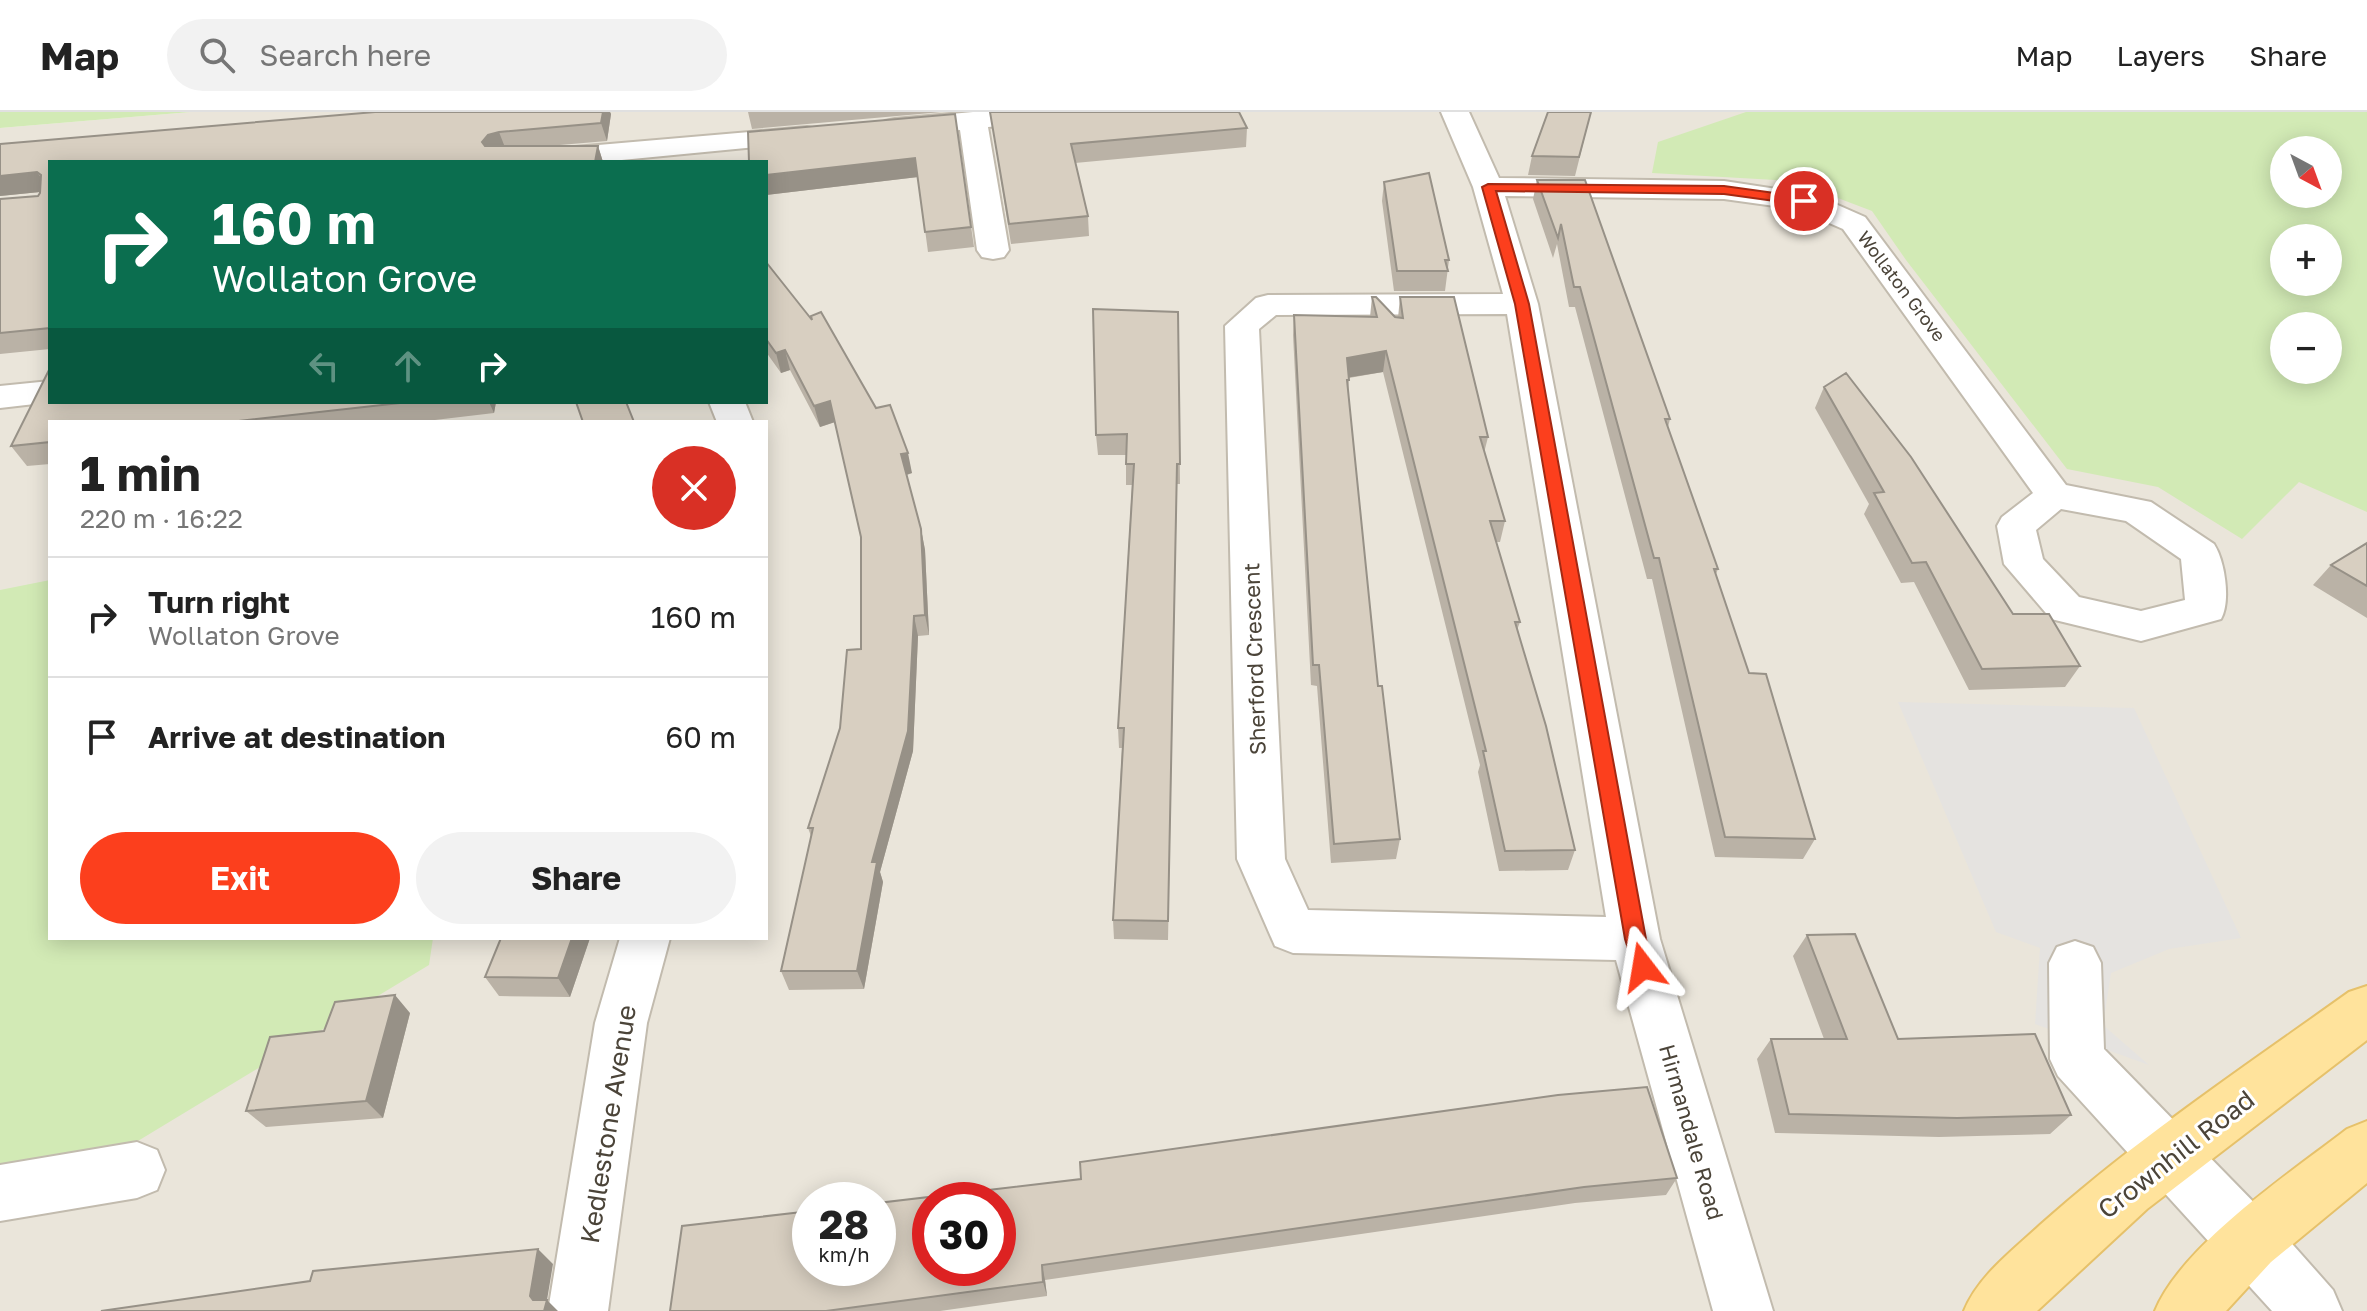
<!DOCTYPE html>
<html lang="en">
<head>
<meta charset="utf-8">
<style>
	body { margin:0; font-family:"Golos Text",sans-serif; background:#f2f2f2; color:#222; height:100vh; display:flex; flex-direction:column; font-size:30px; white-space:nowrap }
	* { box-sizing:border-box; margin:0 }
	p { font-size:26px; color:#767676 }
	.icon { flex:none; width:44px; height:44px; fill:none; stroke:currentColor; stroke-width:2; stroke-linecap:round; stroke-linejoin:round }
	.map { position:relative; flex:1; overflow:hidden }
	.drawer { position:absolute; left:48px; top:308px; width:720px; height:520px; display:flex; flex-direction:column; background:#fff; border-radius:0px; box-shadow:0 4px 20px #0003 }
	.drawer>* { flex:none }
	.banner { position:absolute; left:48px; top:48px; width:720px; height:244px; border-radius:0px; box-shadow:0 4px 20px #0003; background:#0b6e4f; color:#fff; overflow:hidden }
	.needle { width:52px; rotate:139deg }
	.fabs { position:absolute; left:2270px; top:24px; display:grid; gap:16px }
	.fabs a { display:grid; place-items:center; width:72px; height:72px; border-radius:50%; background:#fff; box-shadow:0 4px 20px #0003; font-size:40px }
	.speed { position:absolute; left:792px; top:1070px; display:flex; gap:16px; font-size:40px; font-weight:700; text-align:center }
	.speed>* { display:grid; place-content:center; width:104px; height:104px; border-radius:50%; background:#fff; box-shadow:0 4px 20px #0003; line-height:1 }
	.speed small { font-size:20px; font-weight:400 }
	.speed .limit { border:12px solid #d22; background:#fff; color:#111 }
	.pin { position:absolute; display:grid; place-items:center; width:68px; height:68px; color:#fff; margin:-34px; border:4px solid #fff; border-radius:50%; box-shadow:0 2px 8px #0007 }
	.me { position:absolute; width:88px; margin:-44px; rotate:346deg; stroke-linejoin:round; filter:drop-shadow(0 0 6px #0008) }
	.turn { display:flex; align-items:center; gap:28px; height:168px; padding:0 32px; font-size:36px }
	.turn .icon { width:104px; height:104px; stroke-width:2.5 }
	.turn b { display:block; font-size:56px; line-height:68px }
	.lanes { display:flex; align-items:center; height:76px; padding:0 32px; background:#0003; justify-content:center; gap:40px; direction:ltr }
	.lanes .off { opacity:.35 }
	.round { display:grid; place-items:center; flex:none; width:84px; height:84px; border-radius:42px; background:#f2f2f2 }
	.overview { display:flex; align-items:center; justify-content:space-between; height:136px; padding:0 32px }
	h1 { font-size:48px; font-weight:700; line-height:60px }
	.cta { display:flex; gap:16px; margin-top:auto; padding:16px 32px }
	.cta a { flex:1; height:92px; border-radius:48px; background:#fc3f1d; color:#fff; font-size:32px; font-weight:700; line-height:92px; text-align:center }
	.cta a+a { background:#f2f2f2; color:#222 }
	ul { padding:0; list-style:none }
	li { display:flex; align-items:center; gap:24px; height:120px; padding:0 32px; border-top:2px solid #e0e0e0 }
	li div { flex:1 }
	li b { display:block; font-size:30px }
	li em { font-style:normal }
	header { display:flex; align-items:center; gap:48px; box-sizing:border-box; height:112px; padding:0 40px; background:#fff; border-bottom:2px solid #e0e0e0 }
	header strong { font-size:38px }
	nav { display:flex; gap:44px; margin-inline-start:auto; font-size:28px }
	.search { width:560px; height:72px; background:#f2f2f2; display:flex; align-items:center; gap:20px; box-sizing:border-box; padding:0 28px; border-radius:44px; color:#767676; font-size:30px }
	.map>svg:first-child { display:block }
	.residential { fill:#eae5da; fill-rule:evenodd }
	.green { fill:#d2eab5; fill-rule:evenodd }
	.parking { fill:#e5e3e0 }
	.lines { fill:none; stroke-linecap:round; stroke-linejoin:round }
	.minor-casing { stroke:#c2bbae; stroke-width:4 }
	.major-casing { stroke:#e6c16a; stroke-width:4 }
	.minor { fill:#fff; fill-rule:evenodd }
	.major { fill:#ffe39c; fill-rule:evenodd }
	.wall { fill:#bab2a6 }
	.shaded-wall { fill:#979187 }
	.building { fill:#d8cfc1; stroke:#979187; stroke-width:2; fill-rule:evenodd }
	.route { fill:#fc3f1d; stroke:#a42913; stroke-width:2 }
	.labels { text-anchor:middle; dominant-baseline:central; stroke-width:6; stroke-linejoin:round; paint-order:stroke }
	.far-street-label { font-size:18px; fill:#4b4439; stroke:#fff }
	.street-label { font-size:22px; fill:#4b4439; stroke:#fff }
	.near-street-label { font-size:26px; fill:#4b4439; stroke:#fff }
</style>
</head>
<body>
<header>
<strong>Map</strong>
<div class="search"><svg class="icon" aria-label="search" viewBox="0 0 24 24"><circle cx="10" cy="10" r="6"/><path d="M15 15l6 6"/></svg>Search here</div>
<nav><a>Map</a><a>Layers</a><a>Share</a></nav>
</header>
<div class="map">
<svg width="2367" height="1199" viewBox="0 0 2367 1199">
	<rect width="100%" height="100%" fill="#f6f3ec"/>
	<!-- residential -->
	<path class="residential" d="M191 0H2367V1199H0V16ZM2284 38H2328V82H2284ZM50 50H766V290H50ZM2284 126H2328V170H2284ZM2284 214H2328V258H2284ZM50 310H766V826H50ZM810 1088H878V1156H810ZM930 1088H998V1156H930Z"/>
	<!-- green -->
	<path class="green" d="M0 0H191L0 16Z
		M1746 0H2367V400L2299 370 2242 427 2158 375 2067 357 1906 148 1872 99 1793 69 1652 61 1658 30ZM2328 38V82H2284V38ZM2284 126H2328V170H2284ZM2284 214H2328V258H2284Z
		M50 468V826H433L429 853 118 1041 0 1052V478Z"/>
	<!-- parking -->
	<path class="parking" d="M1898 590 2134 596 2241 826 2169 837 2111 861 2103 913 2149 953 2035 912 2040 836 1996 820Z"/>
	<g class="lines">
		<!-- minor casing -->
		<g class="minor-casing">
			<path id="minor" d="M973 0H1083L1079 6 1069 8 988 15 1009 138 1004 145 993 147 982 145 977 138 960 18 895 23 885 21 881 15 885 9 895 7Z
				M1441 0H1469L1499 66 1724 69 1815 83 1865 105 2066 373 2151 390 2214 432C2225 449 2231 489 2221 507L2141 529 2051 507 2004 452 1997 414 2002 405 2033 381 1843 117 1797 97 1724 87 1505 84 1538 192 1660 827 1773 1199H1713L1616 848 1293 841 1275 834 1237 747 1225 214 1256 186 1268 183 1503 182 1473 75ZM1507 202 1606 805 1308 798 1285 747 1259 217 1276 203ZM2061 397 2126 409 2181 447 2185 488 2141 499 2079 485 2043 447 2036 418Z
				M807 15 817 17 821 23 817 29 601 50H492L496 44 506 41Z
				M50 269 52 290 0 296V274Z
				M709 290H745L753 310H717Z
				M620 826H670L647 911 608 1199H548L595 911Z
				M2075 829 2093 835 2101 851 2104 937 2271 1108 2333 1178 2342 1199H2272L2058 964 2050 947 2049 851 2057 835Z
				M137 1030 157 1038 165 1058 157 1078 137 1086 0 1109V1053Z"/>
		</g>
		<!-- major casing -->
		<g class="major-casing">
			<path id="major" d="M2367 874V928L2147 1097 2037 1199H1964C1978 1164 2012 1139 2040 1113 2136 1027 2244 955 2349 880Z
				M2367 1009V1071L2271 1150 2226 1199H2155C2182 1133 2290 1061 2347 1017Z"/>
		</g>
		<!-- minor -->
		<use href="#minor" class="minor"/>
		<!-- major -->
		<use href="#major" class="major"/>
	</g>
	<!-- wall -->
	<path class="wall" d="M375 0H610L611 2 607 29 548 34H598L603 50H50V237L0 242V87L38 84 40 80 0 84V32Z
		M748 0H942L752 17Z
		M990 0 1247 16 1246 35 1075 51 1088 104 1089 124 1011 132Z
		M1591 0 1575 64 1528 63 1532 44Z
		M955 2 974 135 928 140 918 65 766 83V50Z
		M1537 68 1670 307 1668 315 1718 457 1716 462 1749 561 1815 727 1803 747 1715 745 1652 467H1647L1575 195H1569L1557 132 1553 146 1533 87Z
		M1384 70 1449 148 1445 179H1394L1382 89Z
		M766 150 912 361 907 363 921 417 925 438 929 523 918 524 913 639 880 760 883 770 864 877 789 878 781 859 811 724 808 716 840 616 861 537V425L835 310 820 315 790 258 781 261 766 240Z
		M1372 185 1395 205 1398 206 1400 185 1488 325 1484 341 1505 409 1500 430H1496L1520 510 1517 518 1575 738 1568 758 1499 759 1478 660 1480 653 1383 260 1349 266 1348 281 1378 574 1400 727 1396 747 1331 751 1317 574 1311 573 1293 223 1294 203 1370 205Z
		M1178 200 1180 372H1177L1168 828 1114 827 1113 808 1122 636H1119L1118 616 1132 373H1126V343H1098L1096 323Z
		M1824 275 2013 502 2080 554 2065 575 1969 578 1914 470 1901 471 1864 402 1869 392 1815 296Z
		M50 290H496L494 301 418 310H50V352L27 354 11 334Z
		M2367 431V506L2313 473 2331 453Z
		M1807 823 1898 927 2071 1003 2050 1022 1939 1025 1775 1021 1757 947 1771 927H1824L1793 844Z
		M501 826H590L570 885 499 884 485 865Z
		M410 901 383 1006 266 1015 246 999 324 919Z
		M1677 1066 1666 1083 1575 1091 1045 1168 1047 1184 940 1199H670L878 1091Z"/>
	<!-- shaded-wall -->
	<path class="shaded-wall" d="M603 0H610L611 2 607 29 601 11Z
		M499 20 506 38 490 48 482 30 488 23Z
		M598 34 603 50H595Z
		M915 46 918 65 766 83V63Z
		M37 60 50 79 0 84V64Z
		M785 238 790 258 781 261 776 241Z
		M1386 239 1383 260 1345 266 1347 246Z
		M830 289 835 310 820 315 814 294Z
		M489 290H496L494 301Z
		M908 341 912 361 905 363 901 342Z
		M921 417 925 438 929 523 925 503Z
		M914 504 918 524 913 639 880 760 883 770 864 877 857 859 872 750Z
		M572 826H590L570 885 558 866Z
		M395 883 410 901 383 1006 366 989Z
		M538 1137 553 1152 547 1188 558 1199H544L530 1184Z
		M1042 1153 1045 1168 1047 1184 1043 1170Z"/>
	<!-- building -->
	<path class="building" d="M375 0H603L601 11 499 20 488 23 482 30 485 34H598L595 50H50V216L0 221V87L38 84 40 81 41 63 37 60 0 64V32Z
		M990 0H1239L1247 16 1071 32 1088 104 1009 112Z
		M1548 0H1591L1579 45 1532 44Z
		M955 2 971 115 925 120 915 46 766 63V50H749L748 20Z
		M1429 61 1449 148H1445L1448 159H1397L1384 70Z
		M1537 68H1585L1670 307H1665L1718 457H1714L1749 561 1766 562 1815 727 1725 725 1659 446H1654L1580 175H1574L1561 112 1558 126Z
		M766 150 812 208 811 204 821 200 876 296 890 293 908 341 901 342 921 417 925 503 914 504 908 619 872 750H877L857 859H781L813 716H808L840 616 847 538 861 537V425L830 289 814 294 785 238 776 241 766 227Z
		M1372 185H1376L1395 205 1403 206 1400 185H1454L1488 325H1480L1505 409H1490L1520 510H1515L1546 614 1575 738 1505 739 1483 639H1486L1386 239 1347 246 1349 268H1347L1378 574H1382L1400 727 1334 732 1319 553H1313L1294 203 1377 205Z
		M1093 197 1178 200 1180 352H1177L1168 809 1113 808 1124 616H1118L1134 352H1126L1127 322 1096 323Z
		M50 256V290H409L230 310H50V330L11 334Z
		M1846 261 1911 345 2013 502H2049L2080 554 1982 557 1926 450 1912 451 1874 381 1884 380 1824 275Z
		M576 290H626L634 310H583Z
		M2367 431V474L2331 453Z
		M1855 822 1898 927 2035 922 2071 1003 1957 1006 1789 1002 1771 927H1847L1807 823Z
		M501 826H572L558 866 485 865Z
		M395 883 366 989 246 999 270 925 324 919 335 890Z
		M1647 975 1677 1066 1584 1075 1042 1153 1043 1170 826 1199H670L682 1114 810 1099V1156H878V1091L1081 1067 1080 1050 1558 983ZM930 1088H998V1156H930Z
		M538 1137 530 1184 533 1188H547L544 1199H101L310 1169 313 1159Z"/>
	<!-- route -->
	<path class="route" d="M1488 72 1724 74 1804 85 1810 89 1804 93 1724 82 1496 79 1529 192 1646 827 1654 855 1651 862 1643 864 1636 862 1625 827 1515 192 1482 75Z"/>
	<g class="labels">
		<!-- far-street labels -->
		<g class="far-street-label">
			<text transform="translate(1902 174) rotate(53)">Wollaton Grove</text>
		</g>
		<!-- street labels -->
		<g class="street-label">
			<text transform="translate(1254 547) rotate(-92)">Sherford Crescent</text>
			<text transform="translate(1692 1020) rotate(74)">Hirmandale Road</text>
		</g>
		<!-- near-street labels -->
		<g class="near-street-label">
			<text transform="translate(608 1012) rotate(-81)">Kedlestone Avenue</text>
			<text transform="translate(2176 1042) rotate(-38)">Crownhill Road</text>
		</g>
	</g>
</svg>
<div class="fabs">
<a><svg class="needle" viewBox="-14 -14 28 28"><path d="M0-13l5 13h-10z" fill="#e53935"/><path d="M0 13l5-13h-10z" fill="#767676"/></svg></a>
<a>+</a>
<a>−</a>
</div>
<div class="speed"><div>28<small>km/h</small></div><div class="limit">30</div></div>
<div class="pin" style="left:1804px;top:89px;background:#d93025"><svg class="icon" aria-label="arrive" viewBox="0 0 24 24"><path d="M6 21V4h12l-3 4 3 4H6"/></svg></div>
<svg class="me" style="left:1643px;top:855px" viewBox="-20 -20 40 40"><path d="M0-17L14 15 0 8-14 15z" fill="#fc3f1d" stroke="#fff" stroke-width="4"/></svg>
<div class="banner">
<div class="turn"><svg class="icon" aria-label="right" viewBox="0 0 24 24"><path d="M7 20v-9h11M14 6l5 5-5 5"/></svg><div><b>160 m</b>Wollaton Grove</div></div>
<div class="lanes"><svg class="icon off" aria-label="left" viewBox="0 0 24 24"><path d="M17 20v-9H6M10 6l-5 5 5 5"/></svg><svg class="icon off" aria-label="ahead" viewBox="0 0 24 24"><path d="M12 20V5M6 11l6-6 6 6"/></svg><svg class="icon" aria-label="right" viewBox="0 0 24 24"><path d="M7 20v-9h11M14 6l5 5-5 5"/></svg></div>
</div>
<section class="drawer">
<div class="overview"><div><h1>1 min</h1><p>220 m · 16:22</p></div><a class="round" style="background:#d93025;color:#fff"><svg class="icon" aria-label="close" viewBox="0 0 24 24"><path d="M6 6l12 12M18 6L6 18"/></svg></a></div>
<ul>
<li><svg class="icon" aria-label="right" viewBox="0 0 24 24"><path d="M7 20v-9h11M14 6l5 5-5 5"/></svg><div><b>Turn right</b><p>Wollaton Grove</p></div><em>160 m</em></li>
<li><svg class="icon" aria-label="arrive" viewBox="0 0 24 24"><path d="M6 21V4h12l-3 4 3 4H6"/></svg><div><b>Arrive at destination</b></div><em>60 m</em></li>
</ul>
<div class="cta"><a>Exit</a><a>Share</a></div>
</section>
</div>
</body>
</html>
